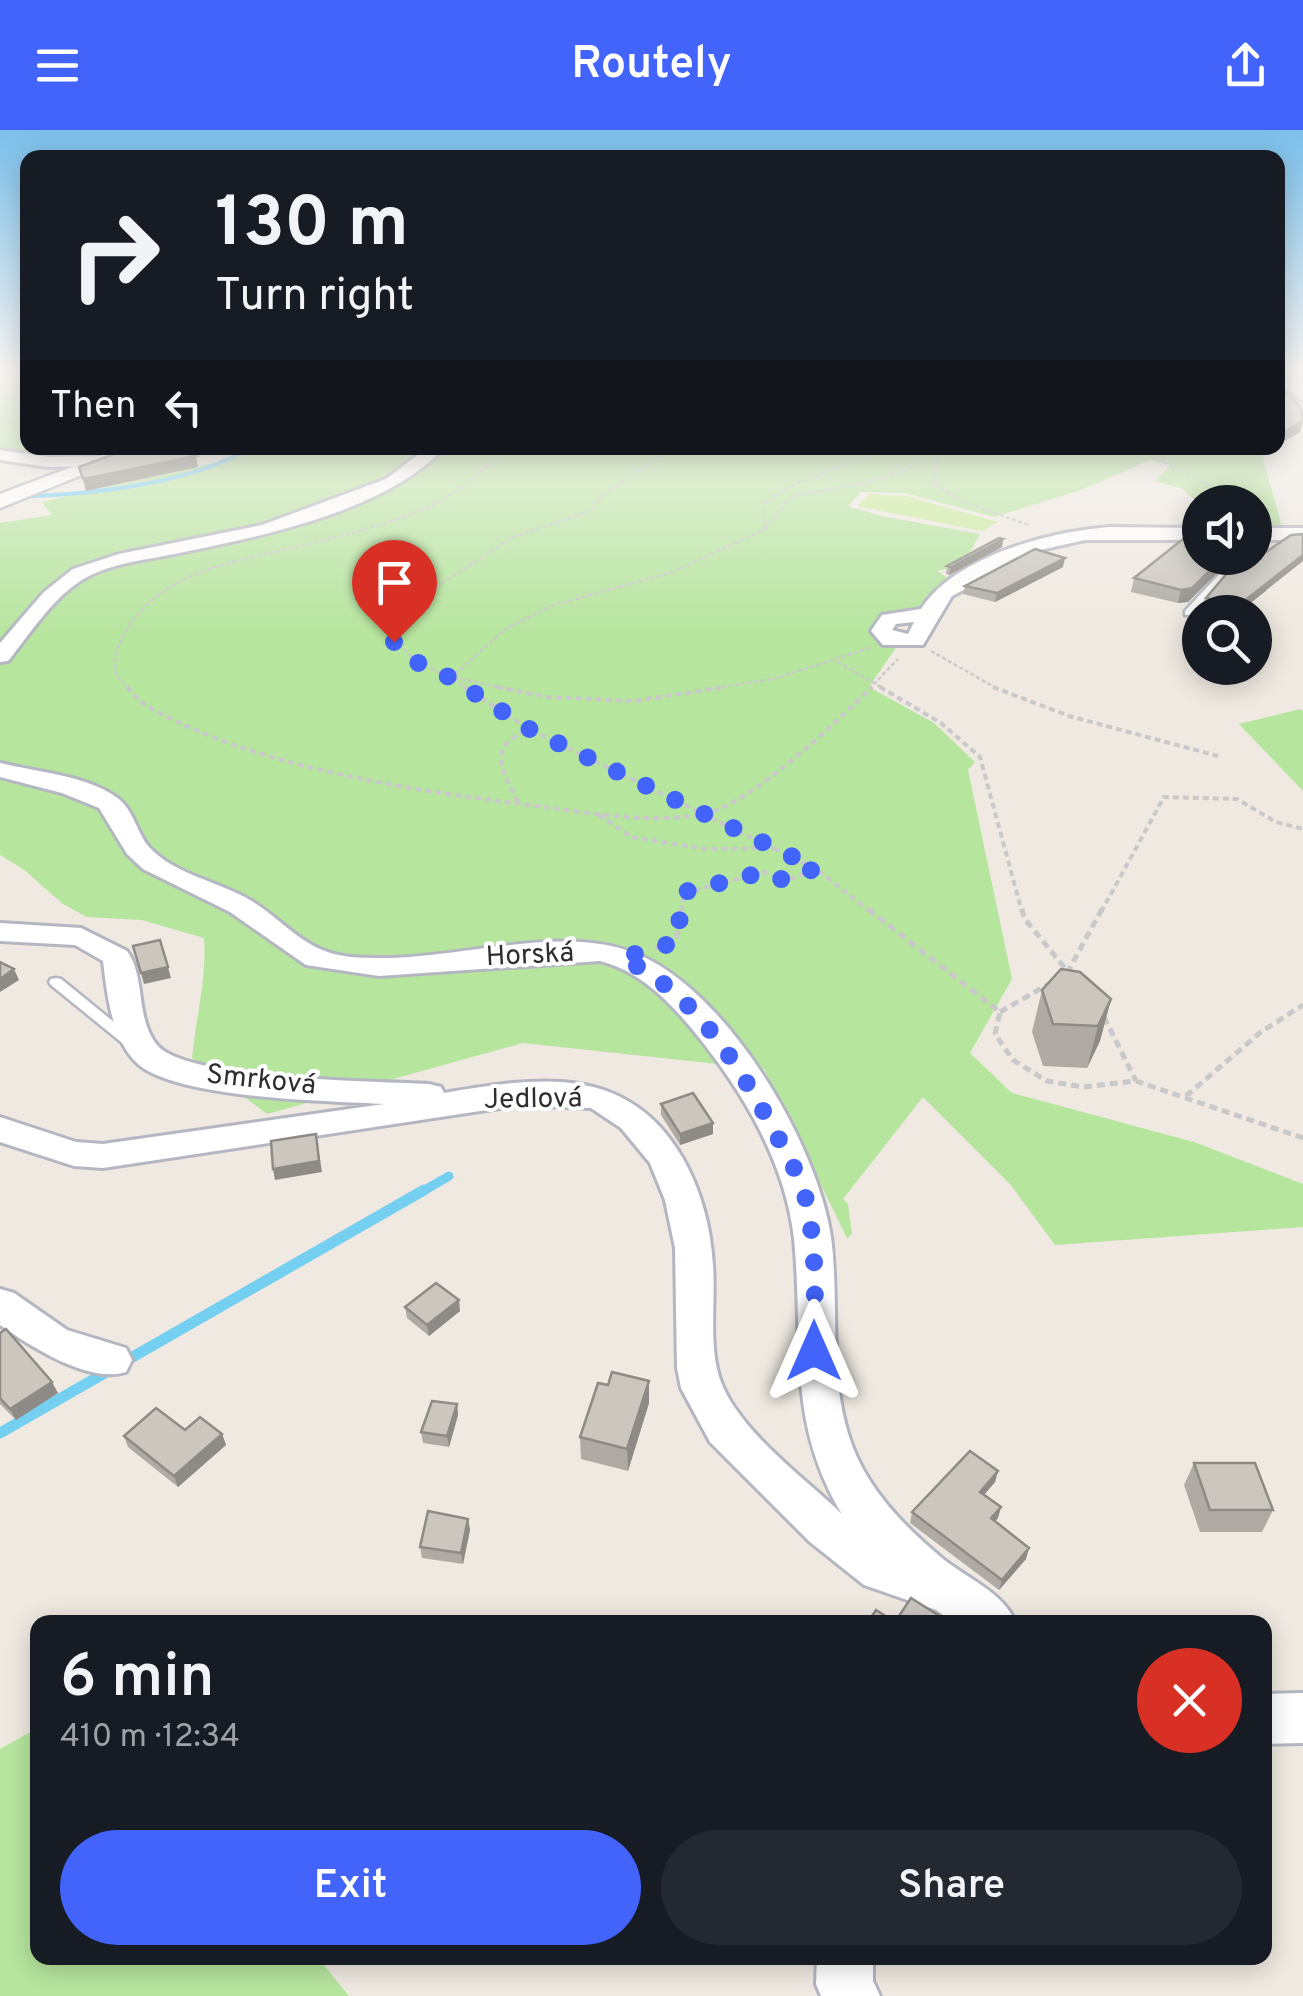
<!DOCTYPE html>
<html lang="en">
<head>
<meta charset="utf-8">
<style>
	body { margin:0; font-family:Overpass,sans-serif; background:#242831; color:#f1f3f6; height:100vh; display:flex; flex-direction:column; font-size:38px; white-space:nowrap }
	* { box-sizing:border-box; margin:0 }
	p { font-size:32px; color:#9ea1a6 }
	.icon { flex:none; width:55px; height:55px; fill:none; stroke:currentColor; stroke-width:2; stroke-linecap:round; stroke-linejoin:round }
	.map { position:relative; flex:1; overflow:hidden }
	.panel { position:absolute; left:30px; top:1485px; width:1242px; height:350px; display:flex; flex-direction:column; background:#171b24; border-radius:20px; box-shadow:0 5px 25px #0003 }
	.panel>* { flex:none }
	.hud { position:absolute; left:20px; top:20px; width:1265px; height:305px; border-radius:20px; box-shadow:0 5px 25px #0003; background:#171b24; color:#f1f3f6; overflow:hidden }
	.controls { position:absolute; left:1182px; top:355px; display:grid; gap:20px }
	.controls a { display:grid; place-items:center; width:90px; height:90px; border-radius:50%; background:#171b24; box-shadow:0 5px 25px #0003; font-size:50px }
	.pin { position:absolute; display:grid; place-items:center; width:85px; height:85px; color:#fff; margin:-102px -42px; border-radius:50% 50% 50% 0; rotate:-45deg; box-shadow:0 0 10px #0007 }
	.pin .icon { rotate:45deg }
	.me { position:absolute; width:110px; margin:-55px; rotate:0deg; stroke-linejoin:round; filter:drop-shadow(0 0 8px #0008) }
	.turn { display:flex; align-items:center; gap:35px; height:210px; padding:0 30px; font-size:45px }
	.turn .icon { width:130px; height:130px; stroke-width:2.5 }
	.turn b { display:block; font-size:70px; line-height:85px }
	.then { display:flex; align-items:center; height:95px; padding:0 30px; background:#0003; gap:20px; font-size:38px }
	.round { display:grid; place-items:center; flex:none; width:105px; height:105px; border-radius:52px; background:#242831 }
	.head { display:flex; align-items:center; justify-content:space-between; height:170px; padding:0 30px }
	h1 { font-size:60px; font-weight:600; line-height:75px }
	.button { display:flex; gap:20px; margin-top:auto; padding:20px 30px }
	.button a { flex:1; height:115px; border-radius:60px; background:#4264fb; color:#fff; font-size:40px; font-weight:600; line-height:115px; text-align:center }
	.button a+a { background:#242831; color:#f1f3f6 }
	header { display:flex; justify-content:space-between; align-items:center; height:130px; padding:0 30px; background:#4264fb; color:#fff; font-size:45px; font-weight:600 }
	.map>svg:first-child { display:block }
	.green { fill:#b6e59e }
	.pitch { fill:#c9ec9a }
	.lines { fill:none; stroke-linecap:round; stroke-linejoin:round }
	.stream-far2 { stroke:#75cff0; stroke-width:4 }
	.stream-far1 { stroke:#75cff0; stroke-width:9 }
	.stream { stroke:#75cff0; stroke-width:11 }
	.service-casing { stroke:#b4b7c1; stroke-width:5 }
	.minor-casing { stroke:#b4b7c1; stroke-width:6 }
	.tertiary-casing { stroke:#b4b7c1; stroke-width:5 }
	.path-far2 { stroke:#c9c9c9; stroke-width:2.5; stroke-dasharray:4 2.5; stroke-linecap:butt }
	.path-far1 { stroke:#c9c9c9; stroke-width:4; stroke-dasharray:6 4; stroke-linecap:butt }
	.path { stroke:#c9c9c9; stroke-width:5; stroke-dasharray:8 5; stroke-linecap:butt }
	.service { fill:#fff; fill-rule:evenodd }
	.minor { fill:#fff; fill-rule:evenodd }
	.tertiary { fill:#fff; fill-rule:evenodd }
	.wall { fill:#afaba4 }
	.shaded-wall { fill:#8e8b86 }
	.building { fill:#cbc7bf; stroke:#8e8b86; stroke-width:2.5 }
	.route { stroke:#4264fb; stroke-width:18; stroke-dasharray:0 32.4 }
	.labels { text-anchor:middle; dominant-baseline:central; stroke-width:8; stroke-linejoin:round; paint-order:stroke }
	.street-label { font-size:28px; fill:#2e2e2e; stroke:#fff }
</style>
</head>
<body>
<header><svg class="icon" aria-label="menu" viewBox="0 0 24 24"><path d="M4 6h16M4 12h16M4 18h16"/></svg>Routely<svg class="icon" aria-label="share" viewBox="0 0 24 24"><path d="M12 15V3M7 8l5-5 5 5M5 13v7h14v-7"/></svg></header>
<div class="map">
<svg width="1303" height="1866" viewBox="0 0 1303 1866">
	<rect width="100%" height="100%" fill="#efe9e1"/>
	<!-- green -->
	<path class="green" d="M0 243H27L28 318H131C90 338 44 327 0 324Z
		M248 318H1260L1283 400 1255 398V372L1200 375 1183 359 1155 351 1171 335 1150 330 1081 360 994 387 905 363 861 362 848 376 881 386 980 404 963 435 937 441 948 448 923 478 881 489 871 506 897 516 869 557 934 593 975 632 968 640 1012 849 970 923 1012 963 1194 1012 1303 1054V1097L1055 1115 1010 1054 923 967 843 1069 848 1074 852 1104 847 1108 764 939 523 913 267 984 192 928C196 887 207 848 204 808L142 790 87 787 63 774 23 739 0 725V393L52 385 42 372 238 327Z
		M1300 579 1303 581V661L1239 594Z
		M37 1598 38 1828H318L349 1866H0V1619Z"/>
	<!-- pitch -->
	<path class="pitch" d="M870 364 906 366 998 392 982 401 857 376Z"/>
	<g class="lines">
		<!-- stream-far2 -->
		<path class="stream-far2" d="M0 367C75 366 185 357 250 318"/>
		<!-- stream-far1 -->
		<path class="stream-far1" d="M420 1063 449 1046"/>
		<!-- stream -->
		<path class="stream" d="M0 1303 424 1060"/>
		<!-- service casing -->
		<g class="service-casing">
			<path id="service" d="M1274 401 1278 404 1277 406 1255 418V411Z
				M1234 428H1242L1191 485H1185V481Z
				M56 848 61 849 136 910 138 913 136 916H126L51 855 49 852 51 849Z"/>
		</g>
		<!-- minor casing -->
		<g class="minor-casing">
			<path id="minor" d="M1278 254 1303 275V289L1278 266Z
				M427 318H444C387 380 264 406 184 422 153 429 115 432 87 447 54 465 31 503 8 531L0 532V513L44 462 73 439 119 424 262 395 386 349Z
				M0 320 49 327 108 326 116 331 108 336 49 337 0 330Z
				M1110 397 1200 398V410H1085L1040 420 952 466 923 515H883L871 501 882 485 921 479C955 426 1051 401 1110 397ZM914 492 908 504 892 500 896 494Z
				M1255 398H1303V410H1255Z
				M0 633C37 642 85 645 116 667 134 679 136 702 149 717 175 745 218 751 250 770 276 785 296 810 325 821 345 829 371 828 392 828 465 826 558 798 626 820 722 850 817 1012 831 1107 841 1183 824 1269 863 1339 882 1374 912 1403 943 1429 967 1448 1005 1464 1015 1492H953L936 1480 864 1455 810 1412 710 1312 681 1258 677 1238 675 1118 665 1070 650 1033 621 998 591 978 520 975 103 1038 74 1036 0 1012V987L76 1012 103 1014 384 974C331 971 172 969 136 932 111 907 107 864 103 831L75 815 0 811V793L81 798 127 821C146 847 135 888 157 915 185 950 379 951 429 954L441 957 444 963C537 947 627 933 682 1027 701 1060 711 1098 713 1136 716 1173 707 1222 723 1257 744 1304 804 1348 842 1384 786 1291 804 1210 794 1109 786 1035 746 967 701 910 675 877 642 841 600 831L379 846 306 835 230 782 143 739 127 724 99 678 62 663 0 647Z
				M0 1159 14 1163 67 1200 126 1218 132 1230 126 1242C89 1254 30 1216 0 1195Z
				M1303 1563V1613L1265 1614V1564Z
				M817 1828H873V1851L880 1866H821L816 1854Z"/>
		</g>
		<!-- tertiary casing -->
		<g class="tertiary-casing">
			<path id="tertiary" d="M122 318H149L0 378V364Z"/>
		</g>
		<!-- path-far2 -->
		<path class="path-far2" d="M935 318 938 326 933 353 965 373 1029 395
			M1134 318 1244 372
			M765 399 792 366 866 353 925 333 926 318
			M931 521 998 559
			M838 532 884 559
			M451 548 504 500 551 476 673 442 765 399 764 374 789 357 886 318
			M455 548 509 559
			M129 559 116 545C112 526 119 511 130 495 171 435 248 430 313 413 350 404 386 394 422 380 457 365 480 342 508 318
			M468 559C436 538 404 532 386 495L399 481 513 407 590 381 601 366 673 318
			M709 559 773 549 870 518
			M869 559 898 529"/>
		<!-- path-far1 -->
		<path class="path-far1" d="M127 557C134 564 140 573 149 577 257 639 422 662 545 677 595 684 653 694 703 684 751 675 836 592 872 557
			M464 557 531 600 816 739 871 782
			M497 557 547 567 634 571 725 557
			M880 557 941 593 980 627 1022 782
			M993 557 1069 586 1218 626
			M518 672C502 641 486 615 529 600
			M599 685 631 707 706 719 776 718
			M681 782 684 763 764 742 786 751 816 739
			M1101 782 1164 667 1237 669 1276 692 1303 699"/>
		<!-- path -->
		<path class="path" d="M868 779 1000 882 995 904 1013 930 1047 951 1083 957 1136 951 1303 1008
			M1022 779 1024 788 1069 843
			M655 818 676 813 681 779
			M1067 843 1102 779
			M1000 882 1049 854
			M1104 887 1136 951
			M1186 966 1261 902 1303 875"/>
		<!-- service -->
		<use href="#service" class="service"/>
		<!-- minor -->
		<use href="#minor" class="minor"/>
		<!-- tertiary -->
		<use href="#tertiary" class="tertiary"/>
	</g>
	<!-- wall -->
	<path class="wall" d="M1278 243H1292L1293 248 1290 259 1278 251Z
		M1294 243H1303V254Z
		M1003 409 1002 417 949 445 946 444 947 436Z
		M1266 422V461L1239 482H1225L1204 476 1206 468Z
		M1200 428H1232L1188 472 1178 473 1131 462 1134 448Z
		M1063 437 995 472 963 464 965 456Z
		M1042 860 1111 869 1100 911 1087 938 1043 936 1032 902Z
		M661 974 713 1004 680 1015 661 985Z
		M405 1177 460 1181 429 1206 407 1188Z
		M0 1203 58 1263 16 1290 0 1274Z
		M649 1251V1273L628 1341 581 1329 580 1307Z
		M457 1274 458 1285 449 1317 423 1313 421 1302Z
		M185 1300 222 1304 226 1315 178 1357 128 1317 124 1306Z
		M1194 1333 1273 1380 1262 1402H1200L1184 1355Z
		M998 1341 995 1352 984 1365 1001 1377 998 1388 995 1391 1026 1429 999 1460 910 1393 912 1382Z
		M468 1389 470 1400 463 1434 422 1428 420 1417Z"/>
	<!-- shaded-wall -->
	<path class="shaded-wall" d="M1303 291 1300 302 1278 315V305Z
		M196 326 198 337 86 361 83 349Z
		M1003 409 1002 417 949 445 951 437Z
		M1303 425V431L1239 482H1236L1238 476Z
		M1065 428 1063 437 995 472 997 463Z
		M1223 428H1232L1188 472 1178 473 1181 460Z
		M168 837 171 848 144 854 141 843Z
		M14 839 19 850 0 862V849Z
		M1111 869 1100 911 1087 938 1098 896Z
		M713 993V1004L680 1015V1004Z
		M316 1004 322 1042 275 1050 273 1039Z
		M459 1170 460 1181 429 1206 427 1195Z
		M649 1251V1273L628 1341 627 1319Z
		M52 1252 58 1263 16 1290 10 1279Z
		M457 1274 458 1285 449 1317 447 1306Z
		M222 1304 226 1315 178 1357 174 1346Z
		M998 1341 995 1352 977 1373 980 1362Z
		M1001 1377 998 1388 988 1399 991 1388Z
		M468 1389 470 1400 463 1434 461 1423Z
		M1029 1418 1026 1429 999 1460 1002 1450Z"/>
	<!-- building -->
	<path class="building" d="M1278 254 1300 276 1303 287V291L1278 305Z
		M130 318H175L196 326 83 349 79 337Z
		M1193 401 1200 402V428H1223L1192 458 1181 460 1134 448Z
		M1303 404V425L1238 476 1206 468 1240 428H1255V420L1266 422 1291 405Z
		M999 408 1003 409 951 437 947 436Z
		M1035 419 1065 428 997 463 965 456Z
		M160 810 168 837 141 843 133 816Z
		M0 832 14 839 0 849Z
		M1061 839 1080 842 1111 869 1098 896 1053 894 1042 860Z
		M693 963 713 993 680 1004 661 974Z
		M316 1004 319 1031 273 1039 271 1011Z
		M436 1153 459 1170 427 1195 405 1177Z
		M6 1199 52 1252 10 1279 0 1268V1203Z
		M612 1242 649 1251 627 1319 580 1307 598 1253 608 1255Z
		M432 1271 457 1274 447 1306 421 1302Z
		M156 1278 185 1300 200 1287 222 1304 174 1346 124 1306Z
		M970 1321 998 1341 980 1362 1001 1377 991 1388 1029 1418 1002 1450 912 1382Z
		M1194 1333H1255L1273 1380H1210Z
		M428 1381 468 1389 461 1423 420 1417Z
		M911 1468 949 1492H895Z
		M876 1480 895 1492H868Z"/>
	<!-- sky -->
	<linearGradient id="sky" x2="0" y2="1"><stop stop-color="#7abfeb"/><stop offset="0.48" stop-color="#f8f5f2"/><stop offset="1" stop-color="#f8f5f2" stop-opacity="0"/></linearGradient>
	<rect width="1303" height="504" fill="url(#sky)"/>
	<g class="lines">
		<!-- route -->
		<path class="route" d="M394 512 412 530 451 548 531 600 816 738 786 751 764 742 684 762 676 812 621 828C692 860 736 931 772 997 786 1022 801 1047 807 1074 817 1123 815 1172 814 1221"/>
	</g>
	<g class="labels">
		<!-- street labels -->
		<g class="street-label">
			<text transform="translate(530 826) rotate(-3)">Horská</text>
			<text transform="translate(261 951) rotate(6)">Smrková</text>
			<text transform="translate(533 970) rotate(-1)">Jedlová</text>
		</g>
	</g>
</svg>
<div class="controls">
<a><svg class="icon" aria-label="sound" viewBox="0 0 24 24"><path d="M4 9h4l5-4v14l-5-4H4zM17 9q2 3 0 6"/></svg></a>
<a><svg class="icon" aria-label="search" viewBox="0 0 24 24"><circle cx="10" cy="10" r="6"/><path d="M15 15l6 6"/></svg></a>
</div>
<div class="pin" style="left:394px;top:512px;background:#d93025"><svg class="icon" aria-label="arrive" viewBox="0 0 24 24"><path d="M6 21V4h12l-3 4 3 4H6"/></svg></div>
<svg class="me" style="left:814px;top:1221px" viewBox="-20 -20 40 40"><path d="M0-17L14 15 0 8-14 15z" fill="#4264fb" stroke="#fff" stroke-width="4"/></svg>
<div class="hud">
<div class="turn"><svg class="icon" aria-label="right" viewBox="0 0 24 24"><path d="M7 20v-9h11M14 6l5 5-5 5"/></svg><div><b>130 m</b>Turn right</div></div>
<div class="then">Then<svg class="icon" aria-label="left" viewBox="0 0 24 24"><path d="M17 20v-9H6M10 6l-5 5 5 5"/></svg></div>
</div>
<section class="panel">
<div class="head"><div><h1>6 min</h1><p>410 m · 12:34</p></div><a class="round" style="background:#d93025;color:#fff"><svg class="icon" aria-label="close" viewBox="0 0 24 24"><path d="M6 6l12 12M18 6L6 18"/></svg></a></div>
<div class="button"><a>Exit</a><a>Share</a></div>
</section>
</div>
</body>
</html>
